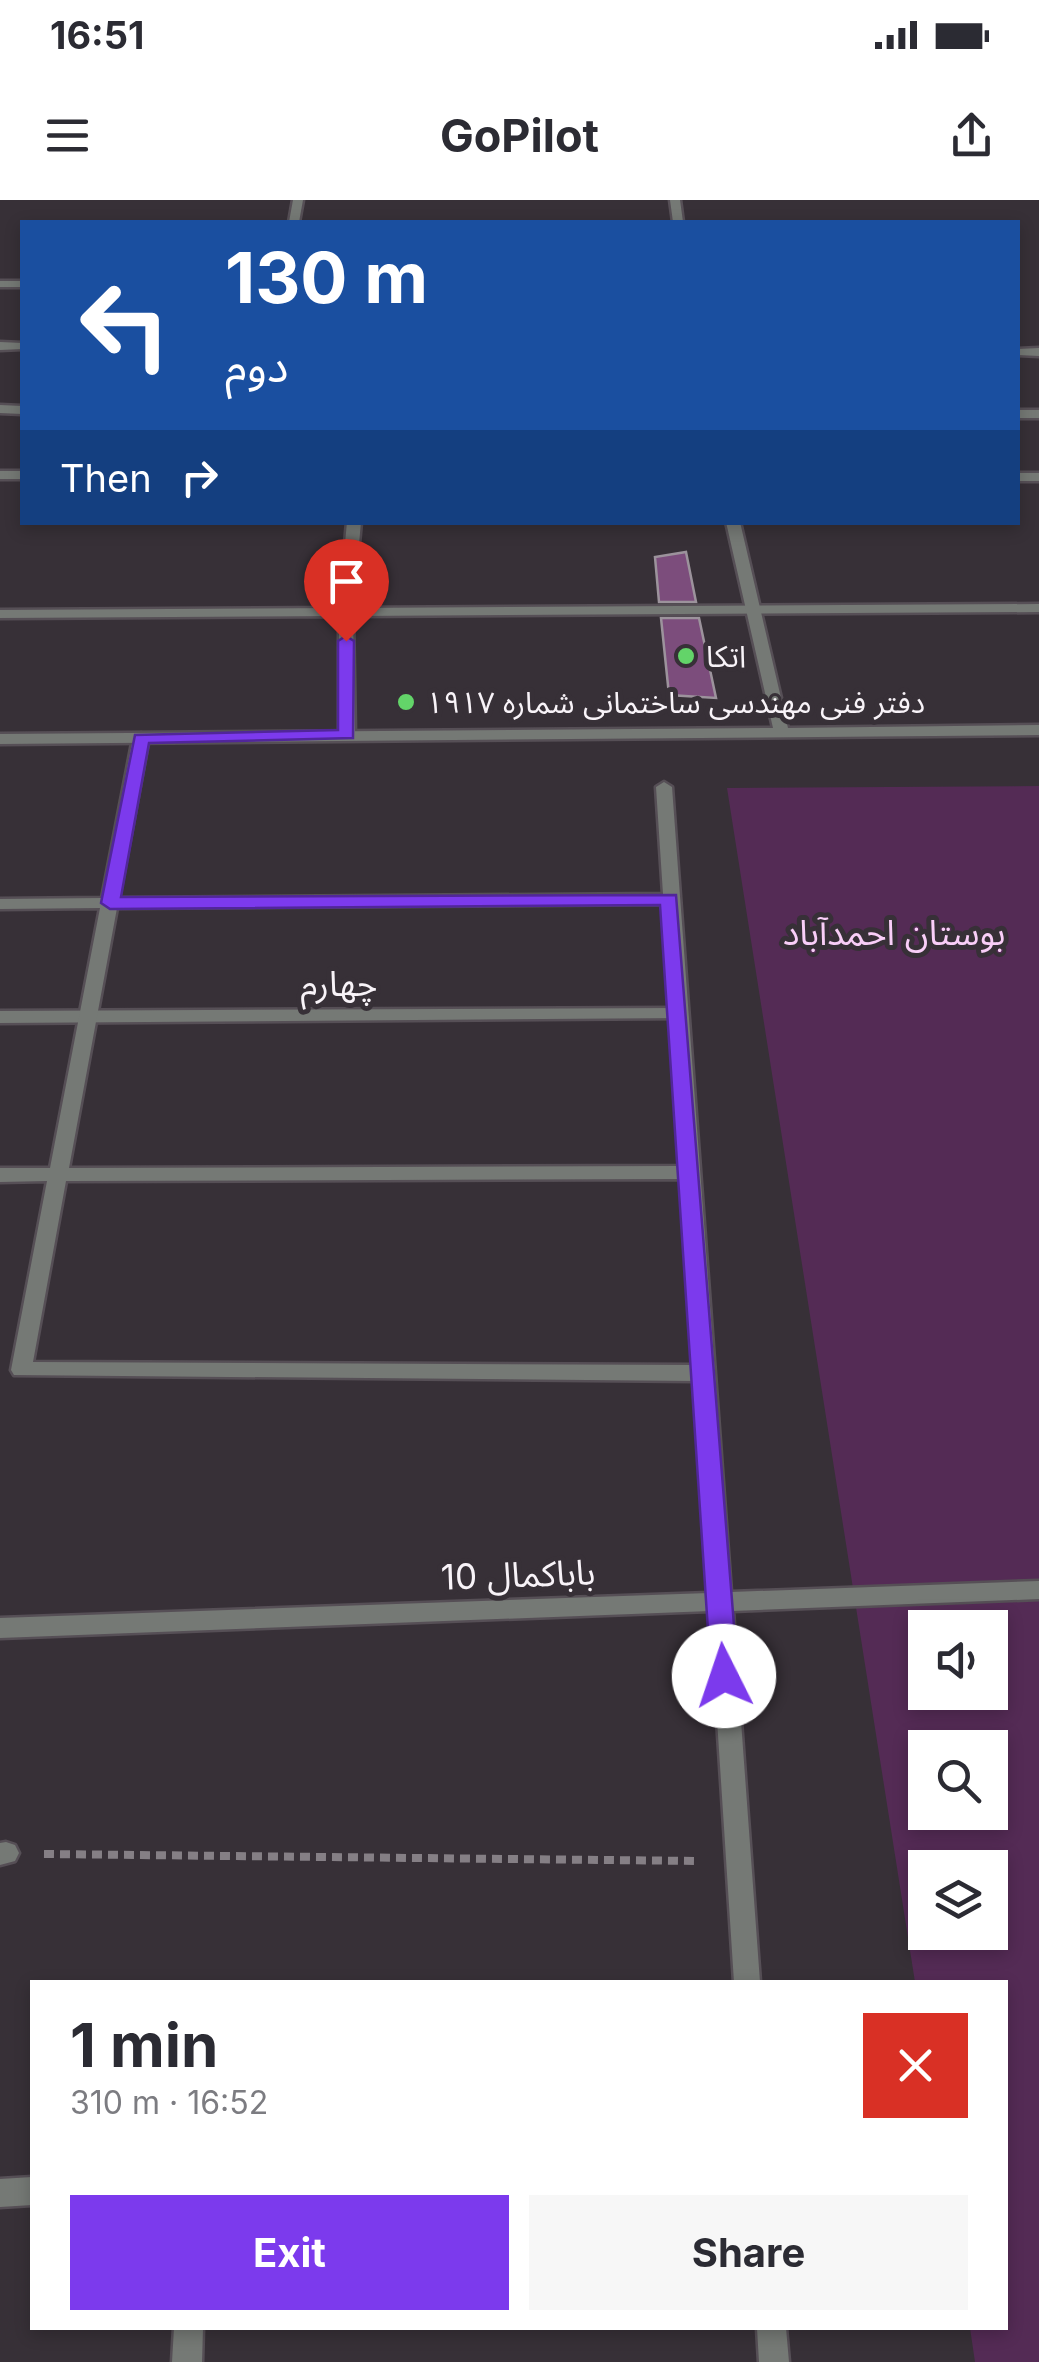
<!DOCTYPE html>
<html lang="en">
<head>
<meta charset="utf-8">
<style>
	body { margin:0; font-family:Inter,"Noto Sans Arabic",sans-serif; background:#f7f7f7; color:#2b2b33; height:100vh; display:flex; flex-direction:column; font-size:38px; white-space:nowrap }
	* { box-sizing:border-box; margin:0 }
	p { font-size:32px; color:#7c7c81 }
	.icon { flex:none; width:55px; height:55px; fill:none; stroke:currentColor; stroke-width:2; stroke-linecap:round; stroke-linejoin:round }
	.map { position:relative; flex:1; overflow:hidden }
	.drawer { position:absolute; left:30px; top:1780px; width:978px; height:350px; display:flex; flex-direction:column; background:#fff; border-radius:0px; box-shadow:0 5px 15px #0003 }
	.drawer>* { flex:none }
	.guide { position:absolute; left:20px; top:20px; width:1000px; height:305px; border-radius:0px; box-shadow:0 5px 15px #0003; background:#1a4fa0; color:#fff; overflow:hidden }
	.controls { position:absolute; left:908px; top:1410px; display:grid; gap:20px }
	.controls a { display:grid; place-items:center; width:100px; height:100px; border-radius:0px; background:#fff; box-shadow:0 5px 15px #0003; font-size:50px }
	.pin { position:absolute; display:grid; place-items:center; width:85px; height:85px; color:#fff; margin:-102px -42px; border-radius:50% 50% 50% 0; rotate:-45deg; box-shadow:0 0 10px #0007 }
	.pin .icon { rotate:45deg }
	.me { position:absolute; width:110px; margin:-55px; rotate:356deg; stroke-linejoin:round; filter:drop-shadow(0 0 8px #0008) }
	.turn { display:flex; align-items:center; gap:35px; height:210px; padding:0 40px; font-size:45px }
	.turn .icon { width:130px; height:130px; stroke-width:2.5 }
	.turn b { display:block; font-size:70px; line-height:85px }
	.then { display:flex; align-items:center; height:95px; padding:0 40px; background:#0003; gap:20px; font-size:38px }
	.round { display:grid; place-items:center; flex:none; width:105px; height:105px; border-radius:0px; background:#f7f7f7 }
	.headline { display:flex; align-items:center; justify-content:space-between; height:170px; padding:0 40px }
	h1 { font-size:60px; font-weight:700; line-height:75px }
	.action { display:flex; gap:20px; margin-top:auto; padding:20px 40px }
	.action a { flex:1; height:115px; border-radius:0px; background:#7c3aed; color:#fff; font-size:40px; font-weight:700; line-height:115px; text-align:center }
	.action a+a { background:#f7f7f7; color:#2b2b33 }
	.status { display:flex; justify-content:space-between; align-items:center; height:70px; padding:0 50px; background:#fff; direction:ltr }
	.status svg { height:28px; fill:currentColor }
	header { display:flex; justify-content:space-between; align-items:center; height:130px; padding:0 40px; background:#fff; font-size:45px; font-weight:700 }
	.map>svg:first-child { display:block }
	.green { fill:#542b55; fill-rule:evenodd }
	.building { fill:#7c4d7c; stroke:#9c939c; stroke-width:2.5 }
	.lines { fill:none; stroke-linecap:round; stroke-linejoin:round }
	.service-casing { stroke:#564f56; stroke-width:5 }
	.minor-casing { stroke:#564f56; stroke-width:5 }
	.tertiary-casing { stroke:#564f56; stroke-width:5 }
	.path { stroke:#857f85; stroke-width:8; stroke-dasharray:10 6; stroke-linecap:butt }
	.service { fill:#757975; fill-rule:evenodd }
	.minor { fill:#757975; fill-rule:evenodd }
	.tertiary { fill:#757975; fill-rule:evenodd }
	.route { fill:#7c3aed; stroke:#51269a; stroke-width:2.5 }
	.poi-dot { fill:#63d469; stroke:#373037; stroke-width:4 }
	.labels { text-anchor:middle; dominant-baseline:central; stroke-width:10; stroke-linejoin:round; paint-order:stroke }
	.far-poi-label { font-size:30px; fill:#f8f3f8; stroke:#373037; text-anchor:start }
	.park-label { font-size:35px; fill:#f9cef8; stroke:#373037 }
	.street-label { font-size:35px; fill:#f8f3f8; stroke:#373037 }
</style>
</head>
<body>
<div class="status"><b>16:51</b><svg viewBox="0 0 49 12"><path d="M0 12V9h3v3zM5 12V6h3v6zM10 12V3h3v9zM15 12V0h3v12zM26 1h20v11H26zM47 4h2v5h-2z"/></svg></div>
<header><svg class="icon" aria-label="menu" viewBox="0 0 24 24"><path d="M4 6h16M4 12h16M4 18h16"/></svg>GoPilot<svg class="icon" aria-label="share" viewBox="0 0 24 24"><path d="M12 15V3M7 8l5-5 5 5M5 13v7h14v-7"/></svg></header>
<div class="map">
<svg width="1039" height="2162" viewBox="0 0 1039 2162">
	<rect width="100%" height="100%" fill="#373037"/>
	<!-- green -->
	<path class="green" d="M1039 586V2162H975L970 2128H1005V1782H915L727 588ZM925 1428H990V1492H925ZM925 1548H990V1612H925ZM925 1668H990V1732H925Z"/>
	<!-- building -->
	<path class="building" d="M686 352 696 402H659L655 357Z
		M661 418H699L716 498 669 495Z"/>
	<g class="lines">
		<!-- service casing -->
		<g class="service-casing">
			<path id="service" d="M677 808 683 810 686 814 683 818 0 823V811Z"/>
		</g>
		<!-- minor casing -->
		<g class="minor-casing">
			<path id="minor" d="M293 0H303L299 22H289Z
				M0 81H22V87H0Z
				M0 142 22 143V149L0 150Z
				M1039 148V156L1018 155V149Z
				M0 205 22 206V214L0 213Z
				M1018 210H1039V218H1018Z
				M0 271H22V279H0Z
				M1018 273H1039V281H1018Z
				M347 322H361L353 408 1039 404V412L353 416 355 535 347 540 339 535V416L0 418V410L339 408Z
				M141 533 149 538 119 698 663 694 656 587 664 582 672 587 731 1392 1039 1381V1399L733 1411 760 1782H734L710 1411 0 1438V1418L709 1393 695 1181 14 1175 11 1170 47 981 0 982V968H50L100 708 0 709V699L102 698 133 538ZM664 704 681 966 69 968 117 708ZM682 979 694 1165 33 1162 66 981Z
				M6 1642 15 1645 19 1653 15 1661 0 1665V1643Z
				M32 1977V2005L0 2007V1979Z
				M174 2128H203L202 2162H172Z
				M757 2128H786L789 2162H759Z"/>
		</g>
		<!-- tertiary casing -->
		<g class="tertiary-casing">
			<path id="tertiary" d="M670 0H680L683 22H673Z
				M726 322H740L788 528 1039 525V535L0 544V534L773 528Z"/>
		</g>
		<!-- path -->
		<path class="path" d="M44 1654 697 1661"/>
		<!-- service -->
		<use href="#service" class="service"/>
		<!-- minor -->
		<use href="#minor" class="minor"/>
		<!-- tertiary -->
		<use href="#tertiary" class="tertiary"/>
	</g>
	<!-- route -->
	<path class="route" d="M346 436 354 441 353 538 149 543 121 697 676 695 738 1476 734 1484H715L711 1476 660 705 110 709 101 703 135 535 338 530V441Z"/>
	<!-- markers -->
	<g class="poi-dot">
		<circle cx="686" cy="456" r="10"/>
		<circle cx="406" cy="502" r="10"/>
	</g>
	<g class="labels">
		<!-- far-poi labels -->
		<g class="far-poi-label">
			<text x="706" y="456">اتکا</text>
			<text x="426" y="502">دفتر فنی مهندسی ساختمانی شماره ۱۹۱۷</text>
		</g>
		<!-- park labels -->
		<g class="park-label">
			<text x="894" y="732">بوستان احمدآباد</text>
		</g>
		<!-- street labels -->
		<g class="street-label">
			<text x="339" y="783">چهارم</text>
			<text transform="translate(518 1374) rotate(-2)">باباکمال 10</text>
		</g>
	</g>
</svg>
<div class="controls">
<a><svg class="icon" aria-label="sound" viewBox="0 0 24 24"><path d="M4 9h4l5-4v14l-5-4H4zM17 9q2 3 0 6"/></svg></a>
<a><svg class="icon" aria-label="search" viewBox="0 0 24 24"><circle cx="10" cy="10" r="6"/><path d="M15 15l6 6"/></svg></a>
<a><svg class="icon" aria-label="layers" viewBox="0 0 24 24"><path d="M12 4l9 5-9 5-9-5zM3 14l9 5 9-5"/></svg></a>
</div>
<div class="pin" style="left:346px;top:441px;background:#d93025"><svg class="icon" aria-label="arrive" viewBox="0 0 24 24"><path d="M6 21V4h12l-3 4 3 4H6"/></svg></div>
<svg class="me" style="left:724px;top:1476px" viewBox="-20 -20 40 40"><circle r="19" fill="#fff"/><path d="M0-13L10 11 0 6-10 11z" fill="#7c3aed"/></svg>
<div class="guide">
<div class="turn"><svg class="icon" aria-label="left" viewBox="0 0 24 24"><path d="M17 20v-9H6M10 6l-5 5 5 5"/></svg><div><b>130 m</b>دوم</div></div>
<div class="then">Then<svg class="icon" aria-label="right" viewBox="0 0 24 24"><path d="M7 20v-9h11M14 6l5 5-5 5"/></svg></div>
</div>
<section class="drawer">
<div class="headline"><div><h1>1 min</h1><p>310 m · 16:52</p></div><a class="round" style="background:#d93025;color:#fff"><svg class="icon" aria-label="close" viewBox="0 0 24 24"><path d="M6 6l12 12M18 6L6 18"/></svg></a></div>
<div class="action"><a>Exit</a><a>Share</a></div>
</section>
</div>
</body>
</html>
